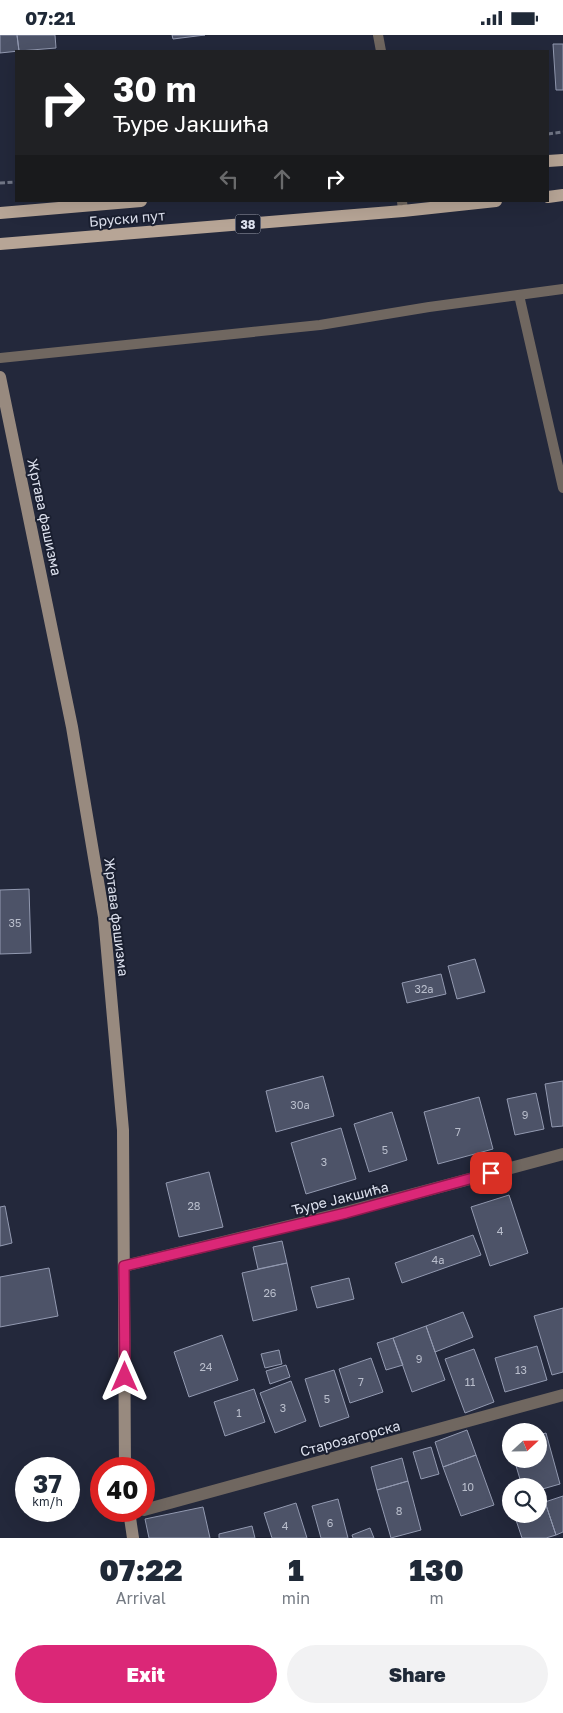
<!DOCTYPE html>
<html lang="en">
<head>
<meta charset="utf-8">
<style>
	body { margin:0; font-family:"Golos Text",sans-serif; background:#f2f2f3; color:#1f2937; height:100vh; display:flex; flex-direction:column; font-size:19px; white-space:nowrap }
	* { box-sizing:border-box; margin:0 }
	p { font-size:16px; color:#747a83 }
	.icon { flex:none; width:28px; height:28px; fill:none; stroke:currentColor; stroke-width:2; stroke-linecap:round; stroke-linejoin:round }
	.map { position:relative; height:1503px; overflow:hidden }
	.details { display:flex; flex-direction:column; background:#fff; flex:1 }
	.details>* { flex:none }
	.guide { position:absolute; left:15px; top:15px; width:534px; height:152px; border-radius:0px; box-shadow:0 5px 20px #0002; background:#202124; color:#fff; overflow:hidden }
	.needle { width:32px; rotate:68deg }
	.controls { position:absolute; left:502px; top:1388px; display:grid; gap:10px }
	.controls a { display:grid; place-items:center; width:45px; height:45px; border-radius:50%; background:#fff; box-shadow:0 5px 20px #0002; font-size:25px }
	.speed { position:absolute; left:15px; top:1422px; display:flex; gap:10px; font-size:25px; font-weight:700; text-align:center }
	.speed>* { display:grid; place-content:center; width:65px; height:65px; border-radius:50%; background:#fff; box-shadow:0 5px 20px #0002; line-height:1 }
	.speed small { font-size:12px; font-weight:400 }
	.speed .limit { border:8px solid #d22; background:#fff; color:#111 }
	.pin { position:absolute; display:grid; place-items:center; width:42px; height:42px; color:#fff; margin:-21px; border-radius:10px; box-shadow:0 2px 8px #0006 }
	.me { position:absolute; width:55px; margin:-28px; rotate:0deg; stroke-linejoin:round; filter:drop-shadow(0 0 4px #0008) }
	.turn { display:flex; align-items:center; gap:18px; height:105px; padding:0 15px; font-size:22px }
	.turn .icon { width:65px; height:65px; stroke-width:2.5 }
	.turn b { display:block; font-size:35px; line-height:42px }
	.lanes { display:flex; align-items:center; height:48px; padding:0 15px; background:#0003; justify-content:center; gap:25px; direction:ltr }
	.lanes .off { opacity:.35 }
	.eta { display:flex; justify-content:space-evenly; align-items:center; height:85px; text-align:center }
	.eta b { font-size:30px; font-weight:800; line-height:35px }
	.primary-button { display:flex; gap:10px; margin-top:auto; padding:10px 15px }
	.primary-button a { flex:1; height:58px; border-radius:30px; background:#db2777; color:#fff; font-size:20px; font-weight:800; line-height:58px; text-align:center }
	.primary-button a+a { background:#f2f2f3; color:#1f2937 }
	.status { display:flex; justify-content:space-between; align-items:center; height:35px; padding:0 25px; background:#fff; direction:ltr }
	.status svg { height:14px; fill:currentColor }
	.map>svg:first-child { display:block }
	.building { fill:#4d5368; stroke:#939ab1 }
	.lines { fill:none; stroke-linecap:round; stroke-linejoin:round }
	.path { stroke:#727787; stroke-width:3; stroke-dasharray:5 2.5; stroke-linecap:butt }
	.lane { stroke:#706760; stroke-width:10 }
	.street { stroke:#706760; stroke-width:12 }
	.secondary { stroke:#988a7f; stroke-width:12 }
	.primary { stroke:#b7a596; stroke-width:12 }
	.route-casing { stroke:#8e194d; stroke-width:12 }
	.route { stroke:#db2777; stroke-width:9 }
	.labels { text-anchor:middle; dominant-baseline:central; stroke-width:4; stroke-linejoin:round; paint-order:stroke }
	.number-label { font-size:11px; fill:#b9becc }
	.shield { fill:#1a1f30; stroke:#a2a7b5; stroke-width:1 }
	.shield-label { font-size:12px; font-weight:bold; fill:#dde1ee }
	.street-label { font-size:14px; fill:#dde1ee; stroke:#1a1f30 }
</style>
</head>
<body>
<div class="status"><b>07:21</b><svg viewBox="0 0 49 12"><path d="M0 12V9h3v3zM5 12V6h3v6zM10 12V3h3v9zM15 12V0h3v12zM26 1h20v11H26zM47 4h2v5h-2z"/></svg></div>
<div class="map">
<svg width="563" height="1503" viewBox="0 0 563 1503">
	<rect width="100%" height="100%" fill="#23283b"/>
	<!-- building -->
	<path class="building" d="M0 0H17L19 16 0 18Z
		M17 0H55L56 13 19 16Z
		M172 0H205L173 4Z
		M553 9H563V55H556Z
		M29 854 31 918 0 919V855Z
		M475 924 485 957 457 964 448 931Z
		M441 939 446 959 407 968 402 948Z
		M323 1041 334 1081 276 1097 266 1056Z
		M563 1046V1091L552 1092 545 1049Z
		M536 1058 544 1094 515 1100 507 1064Z
		M479 1062 493 1114 438 1129 424 1077Z
		M392 1077 407 1125 369 1137 354 1089Z
		M341 1093 356 1144 306 1159 291 1108Z
		M209 1137 223 1192 179 1202 166 1148Z
		M509 1160 528 1218 490 1231 471 1172Z
		M5 1171 12 1208 0 1211V1172Z
		M473 1200 481 1220 402 1248 395 1228Z
		M282 1206 287 1228 258 1234 253 1212Z
		M287 1228 297 1275 253 1286 242 1238Z
		M49 1233 58 1281 0 1292V1242Z
		M349 1243 354 1264 317 1273 311 1252Z
		M563 1273V1337L552 1340 534 1281Z
		M463 1277 473 1302 435 1317 426 1291Z
		M426 1291 445 1345 412 1357 393 1303Z
		M222 1300 238 1345 189 1362 174 1317Z
		M393 1303 403 1330 386 1335 377 1308Z
		M537 1311 547 1345 505 1357 495 1323Z
		M474 1314 494 1367 465 1378 445 1324Z
		M279 1315 282 1329 265 1333 261 1319Z
		M371 1323 383 1357 350 1368 339 1334Z
		M286 1330 290 1342 270 1349 266 1336Z
		M334 1335 349 1382 320 1392 305 1344Z
		M291 1346 306 1386 275 1398 260 1358Z
		M254 1354 265 1387 225 1401 214 1367Z
		M467 1395 476 1420 443 1432 435 1407Z
		M546 1398 560 1449 539 1455V1451H522L514 1424H539V1400Z
		M431 1412 439 1439 421 1444 413 1417Z
		M476 1420 494 1470 461 1481 443 1432Z
		M402 1423 408 1446 377 1455 371 1432Z
		M408 1446 421 1495 391 1503 377 1455Z
		M563 1461V1497L556 1500 545 1467Z
		M338 1464 348 1503H321L312 1471Z
		M545 1467 556 1500 546 1503H522L514 1479H539V1469Z
		M296 1468 307 1503H272L264 1478Z
		M203 1472 210 1503H149L145 1484Z
		M252 1491 255 1503H219V1499Z
		M370 1493 374 1503H353L352 1500Z"/>
	<g class="lines">
		<!-- path -->
		<path class="path" d="M548 99 563 97
			M0 148 16 147"/>
		<!-- lane -->
		<path class="lane" d="M378 0 381 16
			M402 166 403 176
			M519 260 563 453
			M0 323 320 290 429 272 563 254"/>
		<!-- street -->
		<path class="street" d="M124 1231 346 1177 563 1119
			M144 1475 563 1360"/>
		<!-- secondary -->
		<path class="secondary" d="M0 342 72 692 104 882 123 1095 125 1434
			M129 1476 133 1503"/>
		<!-- primary -->
		<path class="primary" d="M548 126 563 125
			M548 162 563 160
			M0 178 141 166
			M0 209 403 176 496 166"/>
	</g>
	<g class="lines">
		<!-- route casing -->
		<g class="route-casing">
			<path id="route" d="M125 1342 124 1231 346 1178 491 1138"/>
		</g>
		<!-- route -->
		<use href="#route" class="route"/>
	</g>
	<g class="labels">
		<!-- number labels -->
		<g class="number-label">
			<text x="15" y="887">35</text>
			<text x="424" y="953">32a</text>
			<text x="300" y="1069">30a</text>
			<text x="525" y="1079">9</text>
			<text x="458" y="1096">7</text>
			<text x="385" y="1114">5</text>
			<text x="324" y="1126">3</text>
			<text x="194" y="1170">28</text>
			<text x="500" y="1195">4</text>
			<text x="438" y="1224">4a</text>
			<text x="270" y="1257">26</text>
			<text x="419" y="1323">9</text>
			<text x="206" y="1331">24</text>
			<text x="521" y="1334">13</text>
			<text x="361" y="1346">7</text>
			<text x="470" y="1346">11</text>
			<text x="327" y="1363">5</text>
			<text x="283" y="1372">3</text>
			<text x="239" y="1377">1</text>
			<text x="468" y="1451">10</text>
			<text x="399" y="1475">8</text>
			<text x="330" y="1487">6</text>
			<text x="285" y="1490">4</text>
		</g>
		<!-- shield labels -->
		<rect class="shield" x="235.5" y="179.5" width="25" height="19" rx="4"/>
		<g class="shield-label">
			<text x="248" y="189">38</text>
		</g>
		<!-- street labels -->
		<g class="street-label">
			<text transform="translate(127 183) rotate(-5)">Бруски пут</text>
			<text transform="translate(45 482) rotate(78)">Жртава фашизма</text>
			<text transform="translate(117 882) rotate(83)">Жртава фашизма</text>
			<text transform="translate(340 1163) rotate(-14)">Ђуре Јакшића</text>
			<text transform="translate(350 1403) rotate(-15)">Старозагорска</text>
		</g>
	</g>
</svg>
<div class="controls">
<a><svg class="needle" viewBox="-14 -14 28 28"><path d="M0-13l5 13h-10z" fill="#e53935"/><path d="M0 13l5-13h-10z" fill="#747a83"/></svg></a>
<a><svg class="icon" aria-label="search" viewBox="0 0 24 24"><circle cx="10" cy="10" r="6"/><path d="M15 15l6 6"/></svg></a>
</div>
<div class="speed"><div>37<small>km/h</small></div><div class="limit">40</div></div>
<div class="pin" style="left:491px;top:1138px;background:#d93025"><svg class="icon" aria-label="arrive" viewBox="0 0 24 24"><path d="M6 21V4h12l-3 4 3 4H6"/></svg></div>
<svg class="me" style="left:125px;top:1342px" viewBox="-20 -20 40 40"><path d="M0-17L14 15 0 8-14 15z" fill="#db2777" stroke="#fff" stroke-width="4"/></svg>
<div class="guide">
<div class="turn"><svg class="icon" aria-label="right" viewBox="0 0 24 24"><path d="M7 20v-9h11M14 6l5 5-5 5"/></svg><div><b>30 m</b>Ђуре Јакшића</div></div>
<div class="lanes"><svg class="icon off" aria-label="left" viewBox="0 0 24 24"><path d="M17 20v-9H6M10 6l-5 5 5 5"/></svg><svg class="icon off" aria-label="ahead" viewBox="0 0 24 24"><path d="M12 20V5M6 11l6-6 6 6"/></svg><svg class="icon" aria-label="right" viewBox="0 0 24 24"><path d="M7 20v-9h11M14 6l5 5-5 5"/></svg></div>
</div>
</div>
<section class="details">
<div class="eta">
<div><b>07:22</b><p>Arrival</p></div>
<div><b>1</b><p>min</p></div>
<div><b>130</b><p>m</p></div>
</div>
<div class="primary-button"><a>Exit</a><a>Share</a></div>
</section>
</body>
</html>
